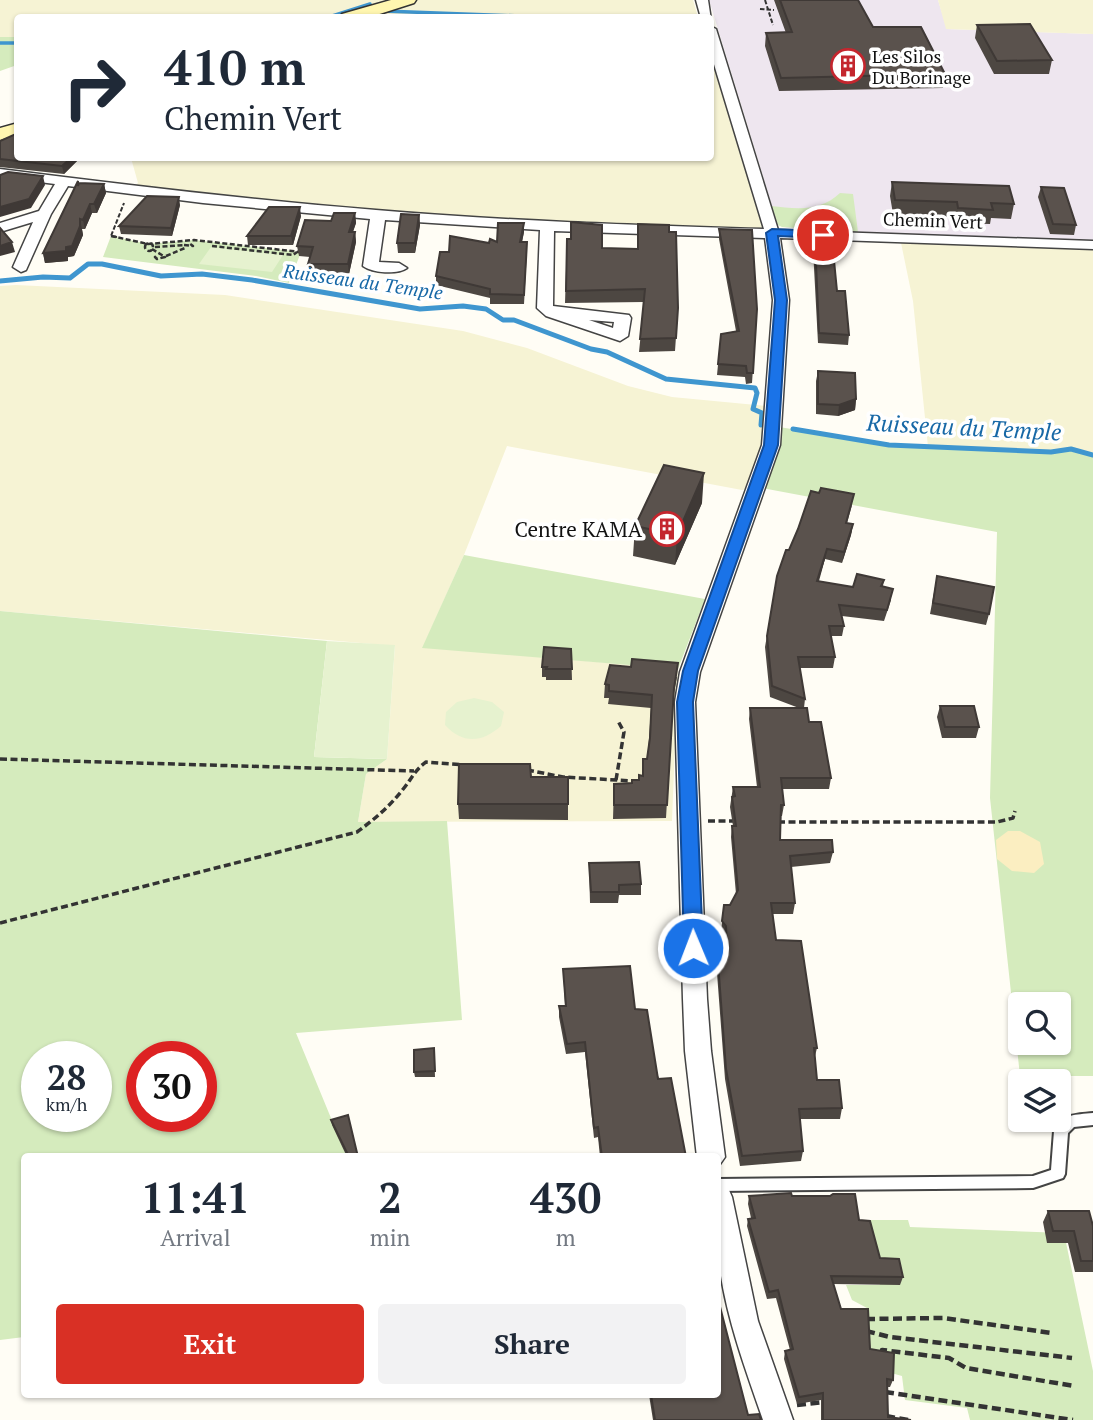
<!DOCTYPE html>
<html lang="en">
<head>
<meta charset="utf-8">
<style>
	body { margin:0; font-family:"PT Serif",serif; background:#f2f2f3; color:#1f2937; height:100vh; display:flex; flex-direction:column; font-size:26px; white-space:nowrap }
	* { box-sizing:border-box; margin:0 }
	p { font-size:23px; color:#747a83 }
	.icon { flex:none; width:38px; height:38px; fill:none; stroke:currentColor; stroke-width:2; stroke-linecap:round; stroke-linejoin:round }
	.map { position:relative; flex:1; overflow:hidden }
	.sheet { position:absolute; left:21px; top:1153px; width:700px; height:245px; display:flex; flex-direction:column; background:#fff; border-radius:7px; box-shadow:0 2px 5px #0004 }
	.sheet>* { flex:none }
	.guide { position:absolute; left:14px; top:14px; width:700px; height:147px; border-radius:7px; box-shadow:0 2px 5px #0004; background:#fff; color:#1f2937; overflow:hidden }
	.controls { position:absolute; left:1008px; top:992px; display:grid; gap:14px }
	.controls a { display:grid; place-items:center; width:63px; height:63px; border-radius:7px; background:#fff; box-shadow:0 2px 5px #0004; font-size:35px }
	.speed { position:absolute; left:21px; top:1041px; display:flex; gap:14px; font-size:35px; font-weight:700; text-align:center }
	.speed>* { display:grid; place-content:center; width:91px; height:91px; border-radius:50%; background:#fff; box-shadow:0 2px 5px #0004; line-height:1 }
	.speed small { font-size:18px; font-weight:400 }
	.speed .limit { border:10px solid #d22; background:#fff; color:#111 }
	.pin { position:absolute; display:grid; place-items:center; width:60px; height:60px; color:#fff; margin:-30px; border:4px solid #fff; border-radius:50%; box-shadow:0 2px 7px #0007 }
	.me { position:absolute; width:77px; margin:-38px; rotate:359deg; stroke-linejoin:round; filter:drop-shadow(0 0 5px #0008) }
	.turn { display:flex; align-items:center; gap:24px; height:147px; padding:0 35px; font-size:32px }
	.turn .icon { width:91px; height:91px; stroke-width:2.5 }
	.turn b { display:block; font-size:49px; line-height:60px }
	.eta { display:flex; justify-content:space-evenly; align-items:center; height:119px; text-align:center }
	.eta b { font-size:42px; font-weight:600; line-height:49px }
	.cta { display:flex; gap:14px; margin-top:auto; padding:14px 35px }
	.cta a { flex:1; height:80px; border-radius:7px; background:#d93025; color:#fff; font-size:28px; font-weight:600; line-height:80px; text-align:center }
	.cta a+a { background:#f2f2f3; color:#1f2937 }
	.map>svg:first-child { display:block }
	.industrial { fill:#eee6ef }
	.farmland { fill:#f6f3d4 }
	.green { fill:#d5ebbd; fill-rule:evenodd }
	.sand { fill:#fbeec1 }
	.pitch { fill:#e6f2cf }
	.lines { fill:none; stroke-linecap:round; stroke-linejoin:round }
	.stream-far1 { stroke:#3f96cf; stroke-width:3.5 }
	.stream { stroke:#3f96cf; stroke-width:5 }
	.lane-casing { stroke:#444; stroke-width:4 }
	.street-casing { stroke:#444; stroke-width:3 }
	.secondary-casing { stroke:#333; stroke-width:3 }
	.path-far3 { stroke:#333; stroke-width:2; stroke-dasharray:4.5 2; stroke-linecap:butt }
	.path-far2 { stroke:#333; stroke-width:2.5; stroke-dasharray:5 2.5; stroke-linecap:butt }
	.path-far1 { stroke:#333; stroke-width:3.5; stroke-dasharray:7 3.5; stroke-linecap:butt }
	.path { stroke:#333; stroke-width:4.5; stroke-dasharray:9 4.5; stroke-linecap:butt }
	.lane { fill:#fff; fill-rule:evenodd }
	.street { fill:#fff; fill-rule:evenodd }
	.secondary { fill:#fff6b0; fill-rule:evenodd }
	.wall { fill:#4d4742 }
	.shaded-wall { fill:#3f3936 }
	.building { fill:#5a524d; stroke:#3f3936; stroke-width:2 }
	.route { fill:#1a73e8; stroke:#114b97; stroke-width:2 }
	.labels { text-anchor:middle; dominant-baseline:central; stroke-width:7; stroke-linejoin:round; paint-order:stroke }
	.far-poi-label { font-size:18px; fill:#111; stroke:#fff; text-anchor:start }
	.far-street-label { font-size:18px; fill:#111; stroke:#fff }
	.far-water-label { font-size:19px; font-style:italic; fill:#1768a6; stroke:#fff }
	.poi-label { font-size:21px; fill:#111; stroke:#fff; text-anchor:end }
	.water-label { font-size:23px; font-style:italic; fill:#1768a6; stroke:#fff }
</style>
</head>
<body>
<div class="map">
<svg width="1093" height="1420" viewBox="0 0 1093 1420">
	<rect width="100%" height="100%" fill="#fffdf5"/>
	<!-- industrial -->
	<path class="industrial" d="M709 0H938L947 29 1093 34V245L900 238 858 232 787 228 778 225Z"/>
	<!-- farmland -->
	<path class="farmland" d="M0 0H693L698 17 18 18 17 37H0Z
		M938 0H1093V34L946 29Z
		M711 54 772 233 547 226 130 190 138 183 131 158H710Z
		M900 238 1093 245V455L1071 449 1051 452 1020 449 980 450 958 446 928 447 913 301Z
		M16 285 225 295 463 331 527 348 628 386 672 397 776 407 756 487 742 490 507 446 464 555 423 647 678 669 672 821 358 822 366 774 387 759 395 646 0 611V286Z"/>
	<!-- green -->
	<path class="green" d="M0 37H18L17 65 0 71Z
		M840 193 853 194 858 232 782 227 778 225 771 206C797 209 820 212 840 193Z
		M111 236 148 244 194 240 301 252 289 283 256 276 103 257Z
		M773 426 889 445 1051 452 1071 449 1093 455V1076H1020L990 798 997 532 756 487ZM1020 1004H1059V1043H1020Z
		M464 555 705 599 678 669 422 648Z
		M0 611 327 641 314 757 387 759 366 774 358 822 447 821 462 1020 296 1033 347 1157H24V1337L0 1340ZM37 1057H96V1116H37ZM142 1057H201V1116H142Z
		M852 1220H908L910 1227 1064 1233 1093 1371V1420H970L967 1408 905 1400 902 1376 891 1373 869 1356 867 1308 852 1300 846 1285H880L875 1268Z"/>
	<!-- sand -->
	<path class="sand" d="M1008 831H1020L1040 842 1044 864 1034 873 1012 871 997 859 996 840Z"/>
	<!-- pitch -->
	<path class="pitch" d="M211 247 283 255 272 272 199 264Z
		M327 641 395 645 387 759 314 757Z
		M474 698 492 702 504 712 501 726C482 743 462 744 445 725L446 712 457 702Z"/>
	<g class="lines">
		<!-- stream-far1 -->
		<path class="stream-far1" d="M384 11 572 18
			M326 18 370 4
			M0 43H18"/>
		<!-- stream -->
		<path class="stream" d="M0 281 43 277 70 278 88 264H102L161 276 202 274 252 280 420 309 463 306 486 309 503 320H514L591 349 607 352 666 379 755 388 757 393 753 409 762 413 761 425
			M793 429 889 445 1051 452 1071 449 1093 455"/>
		<!-- lane casing -->
		<g class="lane-casing">
			<path id="lane" d="M1093 1113V1125L1074 1127 1068 1133 1065 1174 1063 1178 1033 1188 718 1191V1179L1033 1176 1051 1170 1054 1131C1065 1113 1074 1115 1093 1113Z"/>
		</g>
		<!-- street casing -->
		<g class="street-casing">
			<path id="street" d="M696 0H708L711 20 710 18H701Z
				M710 26 716 29 778 230 1093 241V249L780 238 789 300 780 445 700 672 695 702 707 999 711 1051 725 1157 718 1167V1157H697L685 1051 683 999 675 702 680 672 762 445 773 300 765 238 554 231 553 306 629 315 631 318 628 336 620 341 546 316 537 308 540 230 385 220 379 262 399 263 407 268C397 275 373 273 363 266L370 219 203 203 68 186 51 214 26 270 21 272 13 267 33 222 0 232V223L39 211 55 184 0 177V169C125 185 250 200 376 210 505 221 634 225 764 229L710 51ZM589 320 614 322 613 328Z
				M718 1184 728 1188 732 1197 758 1321 793 1420H763C735 1339 709 1272 718 1184Z"/>
		</g>
		<!-- secondary casing -->
		<g class="secondary-casing">
			<path id="secondary" d="M391 0H416L414 3 367 18H340L342 14Z
				M18 123V134L0 140V128Z"/>
		</g>
		<!-- path-far3 -->
		<path class="path-far3" d="M765 0 773 25
			M760 9 774 10
			M117 237 111 236 124 203"/>
		<!-- path-far2 -->
		<path class="path-far2" d="M111 236 148 244 194 240 300 252
			M145 247a4 4 0 1 1 8 0a4 4 0 1 1-8 0Z
			M184 245 193 246 189 243
			M212 246 293 255 297 252
			M155 247 185 245
			M152 249 165 257 157 259 155 257 158 255
			M166 256 185 248"/>
		<!-- path-far1 -->
		<path class="path-far1" d="M0 759 414 771
			M527 770 563 777 634 781
			M616 780 624 732 618 721
			M708 821H735
			M778 822H997L1013 818 1015 811
			M0 923 357 832C375 819 390 806 404 788 412 778 415 770 426 762L464 765"/>
		<!-- path -->
		<path class="path" d="M866 1319 943 1318 1052 1333
			M866 1331 890 1337 1072 1358
			M882 1354V1350L949 1358 966 1368 1074 1386
			M885 1392 1073 1420
			M797 1405 824 1402
			M886 1416 908 1420"/>
		<!-- lane -->
		<use href="#lane" class="lane"/>
		<!-- street -->
		<use href="#street" class="street"/>
		<!-- secondary -->
		<use href="#secondary" class="secondary"/>
	</g>
	<!-- wall -->
	<path class="wall" d="M774 0H780L873 27 945 74 943 88 779 91 765 46 766 33H786Z
		M977 25 1052 60 1049 74H994L975 38Z
		M0 141 18 158H80L64 174 0 167Z
		M892 182 1014 204 1011 219 991 218 990 224 955 223 954 217 893 214 890 196Z
		M104 184 106 193 97 213H92L85 229H82L83 235 74 256 68 257V261L45 263 43 253 79 185Z
		M1041 187 1076 225 1074 235 1050 234 1038 197Z
		M180 205 172 236 121 234 119 226Z
		M355 213 356 223 353 232H355L356 242 349 274H310L308 264 310 257 299 256 297 246 331 221Z
		M419 215 420 225 415 253H398L397 243Z
		M301 216 293 245H248L247 236Z
		M719 229 757 309 752 383 746 384 745 377 717 375 721 334 736 331 719 239Z
		M524 232 522 242 527 251 524 304H490V298L436 285V276L449 252 489 243 497 242Z
		M669 232 678 308 675 351 639 352 644 302 565 303 567 239 602 248 637 249Z
		M815 240 849 335 848 345 818 343 813 249Z
		M818 371 856 399 855 410 838 416 816 414V381Z
		M702 503 675 565 633 556 635 526Z
		M852 505 847 523 853 524 851 535 842 563 825 559 819 581 853 587 884 580 883 586 891 600 884 621 842 616 844 626 842 636H831L835 657 833 668H800L805 699 804 708 831 778 829 789H782L784 805 782 816H781L780 840 833 852 830 863 791 867 795 903 793 914H773L776 940 817 1048 815 1056 817 1080 842 1108 840 1119H800L803 1151 801 1161 740 1166 725 1079 716 960 717 949H725L724 937 721 932 724 905H730L736 894 731 837 732 826H733L730 807 733 787H757L749 719 750 708H799L770 697 765 647 777 576 789 550Z
		M937 576 989 614 986 625 930 614Z
		M571 649 572 680H546V677H542V667Z
		M677 677 673 698 666 818 613 819 614 784 631 783 638 780 642 775 643 759H647L649 739 651 708 608 704 609 698H604L605 684Z
		M940 706 979 727 976 738H942L937 717Z
		M531 777H568V820L459 819 458 804Z
		M589 863 641 884V895H619L618 903H590Z
		M563 969 635 1009 686 1157H600L598 1137 594 1138 585 1052 566 1054 559 1017V1006H565Z
		M434 1048 435 1077H415L414 1072Z
		M331 1120 358 1157H347L332 1125Z
		M749 1196H792L859 1220 880 1258 903 1277 900 1285 833 1284 841 1309 893 1380 890 1387H887L888 1417 911 1420H821V1400L797 1404 784 1359 785 1351 790 1350 776 1298 767 1299 747 1226 748 1219 751 1218 748 1204Z
		M1048 1211 1093 1226V1272H1075L1068 1243H1047L1043 1222Z
		M649 1395H718L748 1415 761 1420H653Z"/>
	<!-- shaded-wall -->
	<path class="shaded-wall" d="M71 158H80L64 174 62 166Z
		M43 176 45 185 31 208 0 217V207Z
		M104 184 106 193 97 213 94 204Z
		M179 197 180 205 172 236 171 228Z
		M90 204 92 213 85 229 83 220Z
		M300 207 301 216 293 245 291 236Z
		M355 213 356 223 349 242V232Z
		M419 215 420 225 415 253V243Z
		M80 219 83 235 74 256 68 257V261L45 263 43 253 66 247Z
		M524 223V232L520 251V242Z
		M355 232 356 242 349 274 348 264Z
		M12 242 15 252 0 256V246Z
		M856 399 855 410 838 416 839 405Z
		M704 473 702 503 675 565 677 535Z
		M853 524 851 535 842 563 844 552Z
		M827 549 825 559 815 591 817 581Z"/>
	<!-- building -->
	<path class="building" d="M780 0H858L873 27H921L945 74 781 78 766 33 792 32Z
		M1030 24 1052 60 997 61 977 25Z
		M18 133V158H71L62 166 0 159V141Z
		M8 172 43 176 29 199 0 207V175Z
		M78 181V186L79 183 104 184 94 204H90L83 220 80 219V226L72 246 66 247V251L43 253Z
		M892 182 1009 186 1014 204 991 203 993 210 958 208 957 202 895 200Z
		M1041 187 1064 188 1076 225 1053 224Z
		M147 196 179 197 171 228 119 226Z
		M269 207H300L291 236H247Z
		M334 213H355L349 232H355L348 264H308L313 247 297 246 305 220 331 221Z
		M401 214 419 215 415 243H397Z
		M571 222 602 225V248L638 249V224L669 225V232H676L678 308 676 338 640 339 645 289 566 291 567 239H571Z
		M498 223H524L520 242H527L524 295 490 294V289L436 276 440 252H449L450 236 489 243 490 239 497 242Z
		M0 228 12 242 0 246Z
		M719 229 752 230 757 309 753 373H747L746 366 718 364 721 334 739 331Z
		M815 240H832L837 291H845L849 335 819 333Z
		M818 371 855 373 856 399 839 405 818 404Z
		M664 465 704 473 677 535 635 526Z
		M821 488 854 494 846 523 853 524 844 552 827 549 817 581 853 587 857 574 884 580 881 586 893 589 887 610 839 605 844 626H829L835 657H798L805 699 772 686 767 636 777 576 786 550H789L798 529 811 491 819 493Z
		M937 576 994 587 989 614 933 603Z
		M544 647 571 649 572 669H546L547 667H542Z
		M632 659 678 663 674 688 667 805H614V784L632 783V780H639V775L643 776V759H647L650 738 652 695 609 691V685L605 684 610 665 631 667Z
		M940 706H974L979 727H945Z
		M750 708H807L809 722H821L831 778H781L784 805H781L780 840H832L833 852 790 856 795 903H771L776 940 801 941 817 1048H814L817 1080H839L842 1108 799 1109 803 1151 742 1156 726 1069 717 949H727L726 926 722 921 724 905H730L738 890 732 826H736L732 797 735 796 733 787H760Z
		M459 764H530L531 777H568V804H458Z
		M639 862 641 884 619 885V892H591L589 863Z
		M630 966 635 1009 647 1010 658 1079 671 1078 686 1157H602L598 1127 594 1128 585 1042 567 1044 559 1006H566L563 969Z
		M434 1048 435 1071 414 1072V1050Z
		M348 1115 358 1157H349L331 1120Z
		M791 1193 792 1196H830L833 1194H855L859 1220 870 1221 880 1258 899 1259 903 1277 831 1276 841 1309H868L870 1349 894 1353 893 1380 887 1379 888 1417 911 1420H823V1393L799 1397 785 1351 793 1349 778 1290 769 1292 748 1219 755 1218 749 1196Z
		M1048 1211H1089L1093 1226V1261H1081L1074 1231H1053Z
		M718 1299 748 1415 759 1414 761 1420H655L651 1395H718Z"/>
	<!-- route -->
	<path class="route" d="M772 229 823 231 829 235 823 238 778 236 787 300 778 445 698 671 693 702 703 948 700 954 693 956 687 954 684 948 677 702 683 671 764 445 775 300 766 233Z"/>
	<!-- icons -->
	<defs>
		<g id="building-ring" transform="scale(1.75)"><circle r="9.5" fill="#fff" stroke="#c4262e" stroke-width="1.5"/><path d="M-4-6H4V6H1V3H-1V6H-4ZM-2.5-4.3h1.7v1.8h-1.7ZM.8-4.3h1.7v1.8H.8ZM-2.5-1h1.7V.8h-1.7ZM.8-1h1.7V.8H.8Z" fill="#c4262e"/></g>
	</defs>
	<g fill-rule="evenodd">
		<use href="#building-ring" x="848" y="66"/>
		<use href="#building-ring" x="667" y="529"/>
	</g>
	<g class="labels">
		<!-- far-poi labels -->
		<g class="far-poi-label">
			<text x="872" y="56">Les Silos<tspan x="872" dy="21">Du Borinage</tspan></text>
		</g>
		<!-- far-street labels -->
		<g class="far-street-label">
			<text transform="translate(933 220) rotate(2)">Chemin Vert</text>
		</g>
		<!-- far-water labels -->
		<g class="far-water-label">
			<text transform="translate(363 281) rotate(8)">Ruisseau du Temple</text>
		</g>
		<!-- poi labels -->
		<g class="poi-label">
			<text x="642" y="529">Centre KAMA</text>
		</g>
		<!-- water labels -->
		<g class="water-label">
			<text transform="translate(964 427) rotate(3)">Ruisseau du Temple</text>
		</g>
	</g>
</svg>
<div class="controls">
<a><svg class="icon" aria-label="search" viewBox="0 0 24 24"><circle cx="10" cy="10" r="6"/><path d="M15 15l6 6"/></svg></a>
<a><svg class="icon" aria-label="layers" viewBox="0 0 24 24"><path d="M12 4l9 5-9 5-9-5zM3 14l9 5 9-5"/></svg></a>
</div>
<div class="speed"><div>28<small>km/h</small></div><div class="limit">30</div></div>
<div class="pin" style="left:823px;top:235px;background:#d93025"><svg class="icon" aria-label="arrive" viewBox="0 0 24 24"><path d="M6 21V4h12l-3 4 3 4H6"/></svg></div>
<svg class="me" style="left:693px;top:948px" viewBox="-20 -20 40 40"><circle r="17" fill="#1a73e8" stroke="#fff" stroke-width="3"/><path d="M0-11L8 9 0 5-8 9z" fill="#fff"/></svg>
<div class="guide">
<div class="turn"><svg class="icon" aria-label="right" viewBox="0 0 24 24"><path d="M7 20v-9h11M14 6l5 5-5 5"/></svg><div><b>410 m</b>Chemin Vert</div></div>
</div>
<section class="sheet">
<div class="eta">
<div><b>11:41</b><p>Arrival</p></div>
<div><b>2</b><p>min</p></div>
<div><b>430</b><p>m</p></div>
</div>
<div class="cta"><a>Exit</a><a>Share</a></div>
</section>
</div>
</body>
</html>
